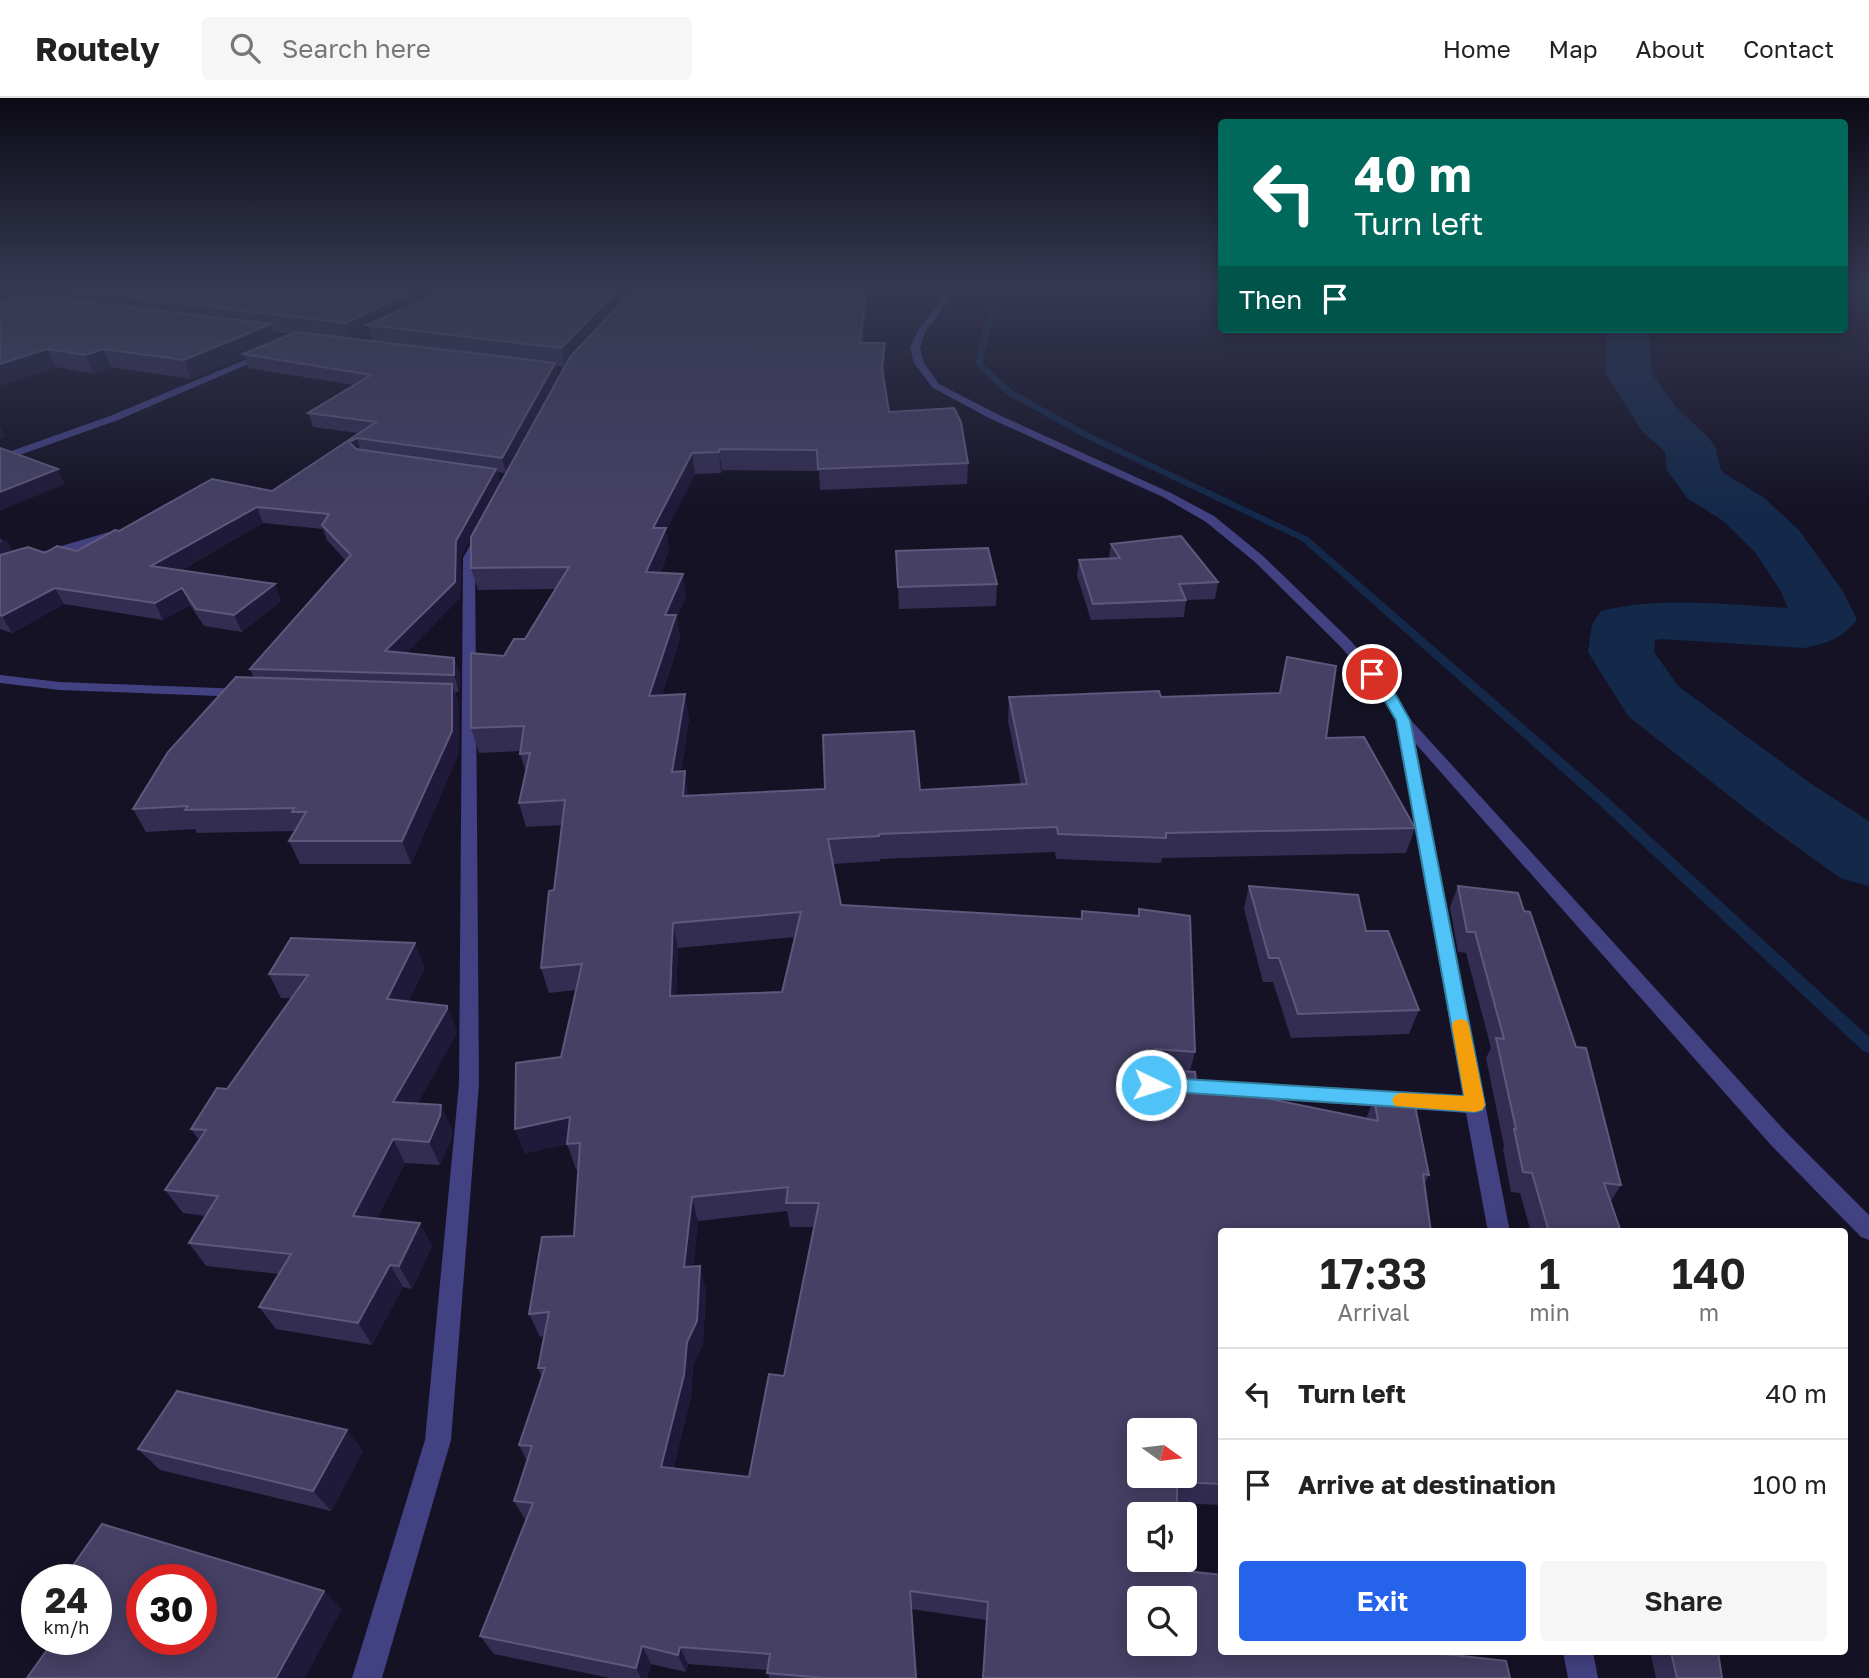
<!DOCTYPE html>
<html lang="en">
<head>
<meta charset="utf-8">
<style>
	body { margin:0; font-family:"Golos Text",sans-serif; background:#f6f6f6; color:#222; height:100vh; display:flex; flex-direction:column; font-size:26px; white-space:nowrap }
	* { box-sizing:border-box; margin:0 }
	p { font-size:23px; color:#767676 }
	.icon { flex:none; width:38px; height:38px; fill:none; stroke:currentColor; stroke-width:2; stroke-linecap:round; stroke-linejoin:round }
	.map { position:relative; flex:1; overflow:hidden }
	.drawer { position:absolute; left:1218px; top:1130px; width:630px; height:427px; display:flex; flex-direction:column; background:#fff; border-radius:7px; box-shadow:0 4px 18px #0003 }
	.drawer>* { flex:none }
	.guide { position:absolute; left:1218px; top:21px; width:630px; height:214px; border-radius:7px; box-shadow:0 4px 18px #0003; background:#00695c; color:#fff; overflow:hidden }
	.needle { width:46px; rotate:104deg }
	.controls { position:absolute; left:1127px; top:1320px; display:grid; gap:14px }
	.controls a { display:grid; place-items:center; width:70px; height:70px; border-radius:7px; background:#fff; box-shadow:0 4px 18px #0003; font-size:35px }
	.speed { position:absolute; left:21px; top:1466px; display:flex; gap:14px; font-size:35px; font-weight:700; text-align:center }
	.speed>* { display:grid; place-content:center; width:91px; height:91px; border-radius:50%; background:#fff; box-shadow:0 4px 18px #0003; line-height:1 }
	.speed small { font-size:18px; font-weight:400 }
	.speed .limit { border:10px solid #d22; background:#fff; color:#111 }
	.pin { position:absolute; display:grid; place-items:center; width:60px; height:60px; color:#fff; margin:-30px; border:4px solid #fff; border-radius:50%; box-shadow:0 2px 7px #0007 }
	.me { position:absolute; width:77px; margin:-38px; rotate:94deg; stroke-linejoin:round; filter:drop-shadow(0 0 5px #0008) }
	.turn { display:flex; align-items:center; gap:24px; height:147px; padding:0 21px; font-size:32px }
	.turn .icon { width:91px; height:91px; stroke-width:2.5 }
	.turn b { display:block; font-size:49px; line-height:60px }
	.then { display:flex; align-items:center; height:66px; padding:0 21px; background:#0003; gap:14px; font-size:26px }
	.eta { display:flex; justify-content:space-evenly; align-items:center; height:119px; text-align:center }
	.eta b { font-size:42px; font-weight:600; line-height:49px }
	.primary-button { display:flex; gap:14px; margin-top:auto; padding:14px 21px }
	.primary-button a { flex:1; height:80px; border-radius:7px; background:#2563eb; color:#fff; font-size:28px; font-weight:600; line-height:80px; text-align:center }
	.primary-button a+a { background:#f6f6f6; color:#222 }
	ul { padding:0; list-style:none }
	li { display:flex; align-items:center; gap:21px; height:91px; padding:0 21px; border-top:2px solid #e0e0e0 }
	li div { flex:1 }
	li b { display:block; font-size:26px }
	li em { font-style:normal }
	header { display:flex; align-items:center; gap:42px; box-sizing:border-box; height:98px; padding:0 35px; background:#fff; border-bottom:2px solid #e0e0e0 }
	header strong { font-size:33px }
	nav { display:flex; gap:38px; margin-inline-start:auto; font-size:24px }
	.search { width:490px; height:63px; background:#f6f6f6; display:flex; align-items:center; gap:18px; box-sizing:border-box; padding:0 24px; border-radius:7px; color:#767676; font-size:26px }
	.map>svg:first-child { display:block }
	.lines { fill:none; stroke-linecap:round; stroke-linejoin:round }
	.stream { fill:#142949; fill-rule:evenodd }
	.river { fill:#142949; fill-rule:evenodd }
	.minor { fill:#424181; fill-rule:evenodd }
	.wall { fill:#332d52; fill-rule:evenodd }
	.shaded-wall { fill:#1f1a39 }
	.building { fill:#454064; stroke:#5d587c; stroke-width:2; fill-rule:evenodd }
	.route { fill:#4fc3f7; stroke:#337fa1; stroke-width:2 }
	.slow { fill:#f59e0b }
</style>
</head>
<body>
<header>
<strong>Routely</strong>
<div class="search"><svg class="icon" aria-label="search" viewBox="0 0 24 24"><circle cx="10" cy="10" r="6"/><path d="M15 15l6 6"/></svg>Search here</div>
<nav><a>Home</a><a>Map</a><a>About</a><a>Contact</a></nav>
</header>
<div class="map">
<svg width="1869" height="1580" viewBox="0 0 1869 1580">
	<rect width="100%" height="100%" fill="#151226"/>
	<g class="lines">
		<!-- stream -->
		<path class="stream" d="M993 190H999L983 266 1012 292 1091 336 1308 439 1606 698 1869 939V955L1863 953 1596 704 1302 443 1085 340 1006 296 975 266Z"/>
		<!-- river -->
		<path class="river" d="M1607 231H1649L1652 276 1677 310 1708 339 1716 350 1720 370 1725 376 1763 399 1798 431 1842 492 1857 521C1844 540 1827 545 1805 550L1662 541 1655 542 1654 554 1678 588 1810 685 1869 723V788L1840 780 1756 719 1628 618 1588 554 1592 527 1601 513C1664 498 1725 507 1788 510L1780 492 1755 454 1723 423 1687 400 1667 372 1665 354 1641 332 1606 276Z"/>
		<!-- minor -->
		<path class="minor" d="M950 190H958L925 234 920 250 924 265 939 286 999 317 1171 395 1214 418 1263 458 1350 542 1390 588 1409 620 1786 1034 1869 1117V1142L1861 1139 1770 1046 1415 645 1510 1134H1488L1466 1015 1231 998 1228 992 1231 986 1238 984 1463 998 1396 622 1379 593 1340 548 1255 464 1206 424 1163 399 991 321 933 290 914 265 910 250 917 234Z
			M264 254 272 256 118 322 0 364V357L110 318Z
			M116 432 122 436 120 439 0 474V466Z
			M482 432 488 436 475 460 479 986 451 1342 382 1580H352L425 1342 459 986 463 460 478 433Z
			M0 577 60 584 244 591 251 595 244 599 60 592 0 585Z
			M1563 1554H1593L1598 1580H1568Z"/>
	</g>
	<!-- wall -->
	<path class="wall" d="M0 190H870L863 245H885V264L884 280 889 314 968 365 967 386 820 392 819 373 722 372 721 375 695 376 666 433 669 452 660 475 686 498 677 520 680 540 662 597 689 620 681 673 689 698 920 692 1021 687 1008 623 1009 599H1161L1279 595 1287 559 1326 640 1415 730 1406 755 1162 760 1161 765 1056 761 1055 754 880 761V763L833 766 841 807 1081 821 1082 813 1195 954 1190 973 1196 982 1260 999 1366 1021 1374 1000 1429 1077 1424 1087 1222 1134V1407L1177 1405 986 1522 911 1511 916 1580H769L768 1572 688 1566 686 1574 651 1566 647 1580H610L494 1556 480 1538 526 1423 514 1403 527 1363 519 1347 542 1279 538 1270 544 1238 540 1239 529 1216 574 1138 579 1071H576L567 1046 525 1055 515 1031 561 959 576 892 549 895 541 870 554 792 562 727 526 729 519 705 526 675 520 656V653L479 655 471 630 504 558 525 541 555 491 478 492 471 470V439L461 459 460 500 406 555 454 560 460 577 459 594H455L459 609V655L411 766H300L289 743 295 733 197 735 195 731 146 734 133 711 254 580 250 571 346 463 327 442 323 431 263 425 180 473 275 486 281 503 242 534 204 528 190 507 163 522 64 506 12 535 0 531V440L13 453 45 455 77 453 119 433 272 393 358 335 313 329 308 315 354 287 248 270 244 259 191 281 111 269 94 276 56 269 0 288ZM5 197 15 200 7 202ZM274 234 292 236 277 242ZM369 235 372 243 355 241 367 236ZM556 268 565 269 500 386 497 374 506 375 558 279ZM795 839 782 894 676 897 678 850ZM787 1113 790 1129H814L784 1278 749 1379 673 1371 691 1299 693 1267 703 1246 706 1191 693 1168 698 1123Z
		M1111 446 1218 484 1215 501 1186 502 1184 519 1091 522 1077 478 1079 462 1109 460Z
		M896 453 997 486 996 508 899 511Z
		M1249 788 1366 833 1419 912 1409 936 1291 940 1273 884H1263L1244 811Z
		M1458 788 1524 813 1621 1087 1611 1103 1621 1134H1531L1520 1095 1511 1094 1503 1051 1504 1048 1486 960 1491 950 1466 855 1458 854 1450 809Z
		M425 869 408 904 457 932V935L417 1006 452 1031 451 1042 440 1067 405 1065 377 1120 432 1148 412 1191 403 1189 372 1247 276 1231 259 1209 279 1176 206 1168 189 1145 206 1118 183 1115 165 1092 199 1042 191 1031 227 991 292 900H281L269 876Z
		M138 1351 363 1353 331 1413 160 1372Z
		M1650 1554H1718L1722 1580H1656Z"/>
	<!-- shaded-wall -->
	<path class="shaded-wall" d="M25 190H51L55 198 32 204Z
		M420 190H460L367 227 369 235 352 243 346 225Z
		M620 190H651L565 269 561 250Z
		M867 190H870L861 264 860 245Z
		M0 192H3L11 209 0 213Z
		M271 226 278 244 243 256 244 259 191 281 184 262Z
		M885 245V264L883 290 882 270Z
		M47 251 56 269 0 288V266Z
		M103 251 111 269 94 276 85 257Z
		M555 265 558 279 506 375 502 360Z
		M0 329 5 339 0 342Z
		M357 340 361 354 354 359 349 344Z
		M719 351 722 372 721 375 719 354Z
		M692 355 695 376 666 433 669 452 650 497 646 474 653 430Z
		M58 371 65 386 0 413V394Z
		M496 371 500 386 461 459 460 500 391 570 385 553 456 443Z
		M257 409 263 425 159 485 151 468Z
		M7 442 16 458 0 464V445Z
		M683 476 686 498 677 520 680 540 654 622 649 598 665 517Z
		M275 486 281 503 242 534 234 517Z
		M55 490 64 506 12 535 2 518Z
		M182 490 190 507 163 522 155 505Z
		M454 560 460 577 459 594 454 577Z
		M452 586 459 609V655L411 766 402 743Z
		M685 596 689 620 677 698 672 674Z
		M685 673 689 698H683Z
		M673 825 678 850 675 923 670 898Z
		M415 845 425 869 397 925 387 901Z
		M447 908 457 932V935L405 1028 393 1004Z
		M1156 951 1151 976 1143 963 1148 953Z
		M441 1007 452 1031 451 1042 440 1067 429 1044Z
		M570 1019 579 1044 525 1055 515 1031Z
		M393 1041 405 1065 367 1141 353 1118Z
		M692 1099 698 1123 690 1192 684 1169Z
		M420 1125 432 1148 412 1191 399 1168Z
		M390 1167 403 1189 372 1247 358 1225Z
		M700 1168 706 1191 703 1246 693 1267 691 1299 669 1390 661 1369Z
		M347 1332 363 1353 331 1413 313 1393Z
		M324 1493 342 1511 305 1580H276Z
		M642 1548 651 1566 647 1580H641L636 1570Z
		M680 1549 688 1566 686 1574 678 1557Z"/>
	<!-- building -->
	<path class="building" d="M52 190H420L346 225Z
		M445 190H620L561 250 367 227 421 203Z
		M641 190H867L860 245H885L882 270 889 314 954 310 961 324 968 365 818 371 817 352 719 351V354L692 355 653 430H666L646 474 683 476 665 517H676L649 598 685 596 672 674 685 673 683 698 825 691 823 637 914 633 920 692 1027 686 1009 599 1159 593 1161 599 1280 595 1287 559 1336 568 1326 640 1364 639 1415 730 1166 735V740L1058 736 1057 729 879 736V738L828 741 841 807 1082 821V813L1139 818V811L1190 818 1195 954 1156 951 1148 953 1143 963 1149 971 1195 974 1196 982 1260 989V999L1378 1023 1374 1000 1414 1003 1429 1077 1423 1076 1431 1134H1222V1386L1177 1384V1416H1139V1461H1176V1472L1222 1477V1554H1444L1445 1556 1506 1563 1510 1580H983L988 1504 910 1493 916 1580H824L767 1575 770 1556 680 1549 678 1557 642 1548 636 1570 480 1538 533 1405 514 1403 532 1348 519 1347 545 1270H538L549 1214 529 1216 542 1139 574 1138 580 1045 567 1046 570 1019 515 1031 516 965 561 959 582 866 541 870 549 793 554 792 565 702 519 705 530 655 520 656 524 628 471 630V555L504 558 514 541H525L569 469 471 470V439L570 259 625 201ZM801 814 782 894 670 898 673 825ZM788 1089 786 1105H819L784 1278 769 1276 749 1379 661 1369 684 1277 687 1244 697 1223 700 1168 684 1169 692 1099ZM1139 1332H1185V1377H1139ZM1139 1500H1185V1545H1139Z
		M25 197 271 226 184 262 103 251 85 257 47 251 0 266V204Z
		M296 234 555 265 502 360 357 340 349 344 356 351 496 371 456 443 455 484 385 553 454 560V577L250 571 351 457 322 427 329 416 257 409 151 468 275 486 234 517 196 511 182 490 155 505 55 490 2 518 0 517V457L28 449 45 455 57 448 77 453 115 432 119 433 212 381 272 393 376 324 308 315 371 277 243 256Z
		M0 350 58 371 0 394Z
		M1181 438 1218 484 1179 486 1186 502 1093 506 1079 462 1120 460 1111 446Z
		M988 450 997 486 898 489 896 453Z
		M236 579 452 586V633L402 743H289L306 714H292L294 710 185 712 188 708 133 711 168 654Z
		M1249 788 1358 797 1366 833H1388L1419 912 1298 916 1279 860H1269Z
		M1458 788 1518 795 1524 813 1530 814 1576 949 1586 950 1621 1087 1604 1085 1621 1134H1549L1532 1075 1523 1074 1514 1031H1516L1496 940 1504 941 1475 834H1467Z
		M291 840 415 845 387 901 447 908V911L393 1004 441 1007 440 1018 429 1044 393 1041 353 1118 420 1125 399 1168 390 1167 358 1225 259 1209 291 1156 189 1145 218 1098 165 1092 206 1032 191 1031 217 990 227 991 308 877 269 876Z
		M177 1293 347 1332 313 1393 138 1351Z
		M102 1426 324 1493 276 1580H27L54 1542H96V1482H63ZM142 1482H201V1542H142Z
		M1671 1554H1718L1722 1580H1677Z"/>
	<!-- sky -->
	<linearGradient id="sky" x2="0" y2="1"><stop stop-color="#0c0a15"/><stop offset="0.46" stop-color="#353952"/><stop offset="1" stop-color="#353952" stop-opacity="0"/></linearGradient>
	<rect width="1869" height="411" fill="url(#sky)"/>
	<!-- route -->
	<path class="route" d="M1372 572C1389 578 1400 606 1410 622L1485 1007 1482 1012 1475 1014 1144 992 1141 987 1144 982 1151 979 1464 998 1396 622 1379 593 1365 576Z"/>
	<!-- slow -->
	<path class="slow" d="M1460 921 1467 923 1469 928 1485 1007 1482 1012 1475 1014 1395 1008 1392 1002 1395 997 1401 995 1464 998 1452 928 1454 923Z"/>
</svg>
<div class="controls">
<a><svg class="needle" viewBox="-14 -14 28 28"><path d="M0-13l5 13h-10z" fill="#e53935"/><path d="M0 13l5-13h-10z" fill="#767676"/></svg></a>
<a><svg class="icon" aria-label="sound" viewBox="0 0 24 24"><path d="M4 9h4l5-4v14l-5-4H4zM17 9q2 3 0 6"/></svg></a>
<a><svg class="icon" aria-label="search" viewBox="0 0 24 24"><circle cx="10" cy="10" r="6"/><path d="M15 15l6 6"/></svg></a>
</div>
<div class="speed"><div>24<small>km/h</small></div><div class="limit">30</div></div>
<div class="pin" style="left:1372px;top:576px;background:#d93025"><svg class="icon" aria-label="arrive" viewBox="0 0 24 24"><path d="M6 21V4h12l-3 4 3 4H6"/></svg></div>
<svg class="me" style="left:1151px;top:987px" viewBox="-20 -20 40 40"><circle r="17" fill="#4fc3f7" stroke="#fff" stroke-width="3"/><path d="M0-11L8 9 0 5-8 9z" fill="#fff"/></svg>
<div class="guide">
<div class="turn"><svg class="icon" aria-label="left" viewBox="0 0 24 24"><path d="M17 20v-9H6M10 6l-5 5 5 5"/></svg><div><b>40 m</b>Turn left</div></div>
<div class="then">Then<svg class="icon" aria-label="arrive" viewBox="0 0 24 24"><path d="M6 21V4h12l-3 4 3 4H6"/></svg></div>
</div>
<section class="drawer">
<div class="eta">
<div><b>17:33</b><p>Arrival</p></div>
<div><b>1</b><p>min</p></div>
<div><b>140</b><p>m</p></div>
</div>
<ul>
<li><svg class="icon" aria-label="left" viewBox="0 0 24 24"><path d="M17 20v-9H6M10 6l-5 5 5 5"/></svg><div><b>Turn left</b></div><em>40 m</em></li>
<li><svg class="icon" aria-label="arrive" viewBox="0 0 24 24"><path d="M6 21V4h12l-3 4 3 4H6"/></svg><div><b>Arrive at destination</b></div><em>100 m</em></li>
</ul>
<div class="primary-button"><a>Exit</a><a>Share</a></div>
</section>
</div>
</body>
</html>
